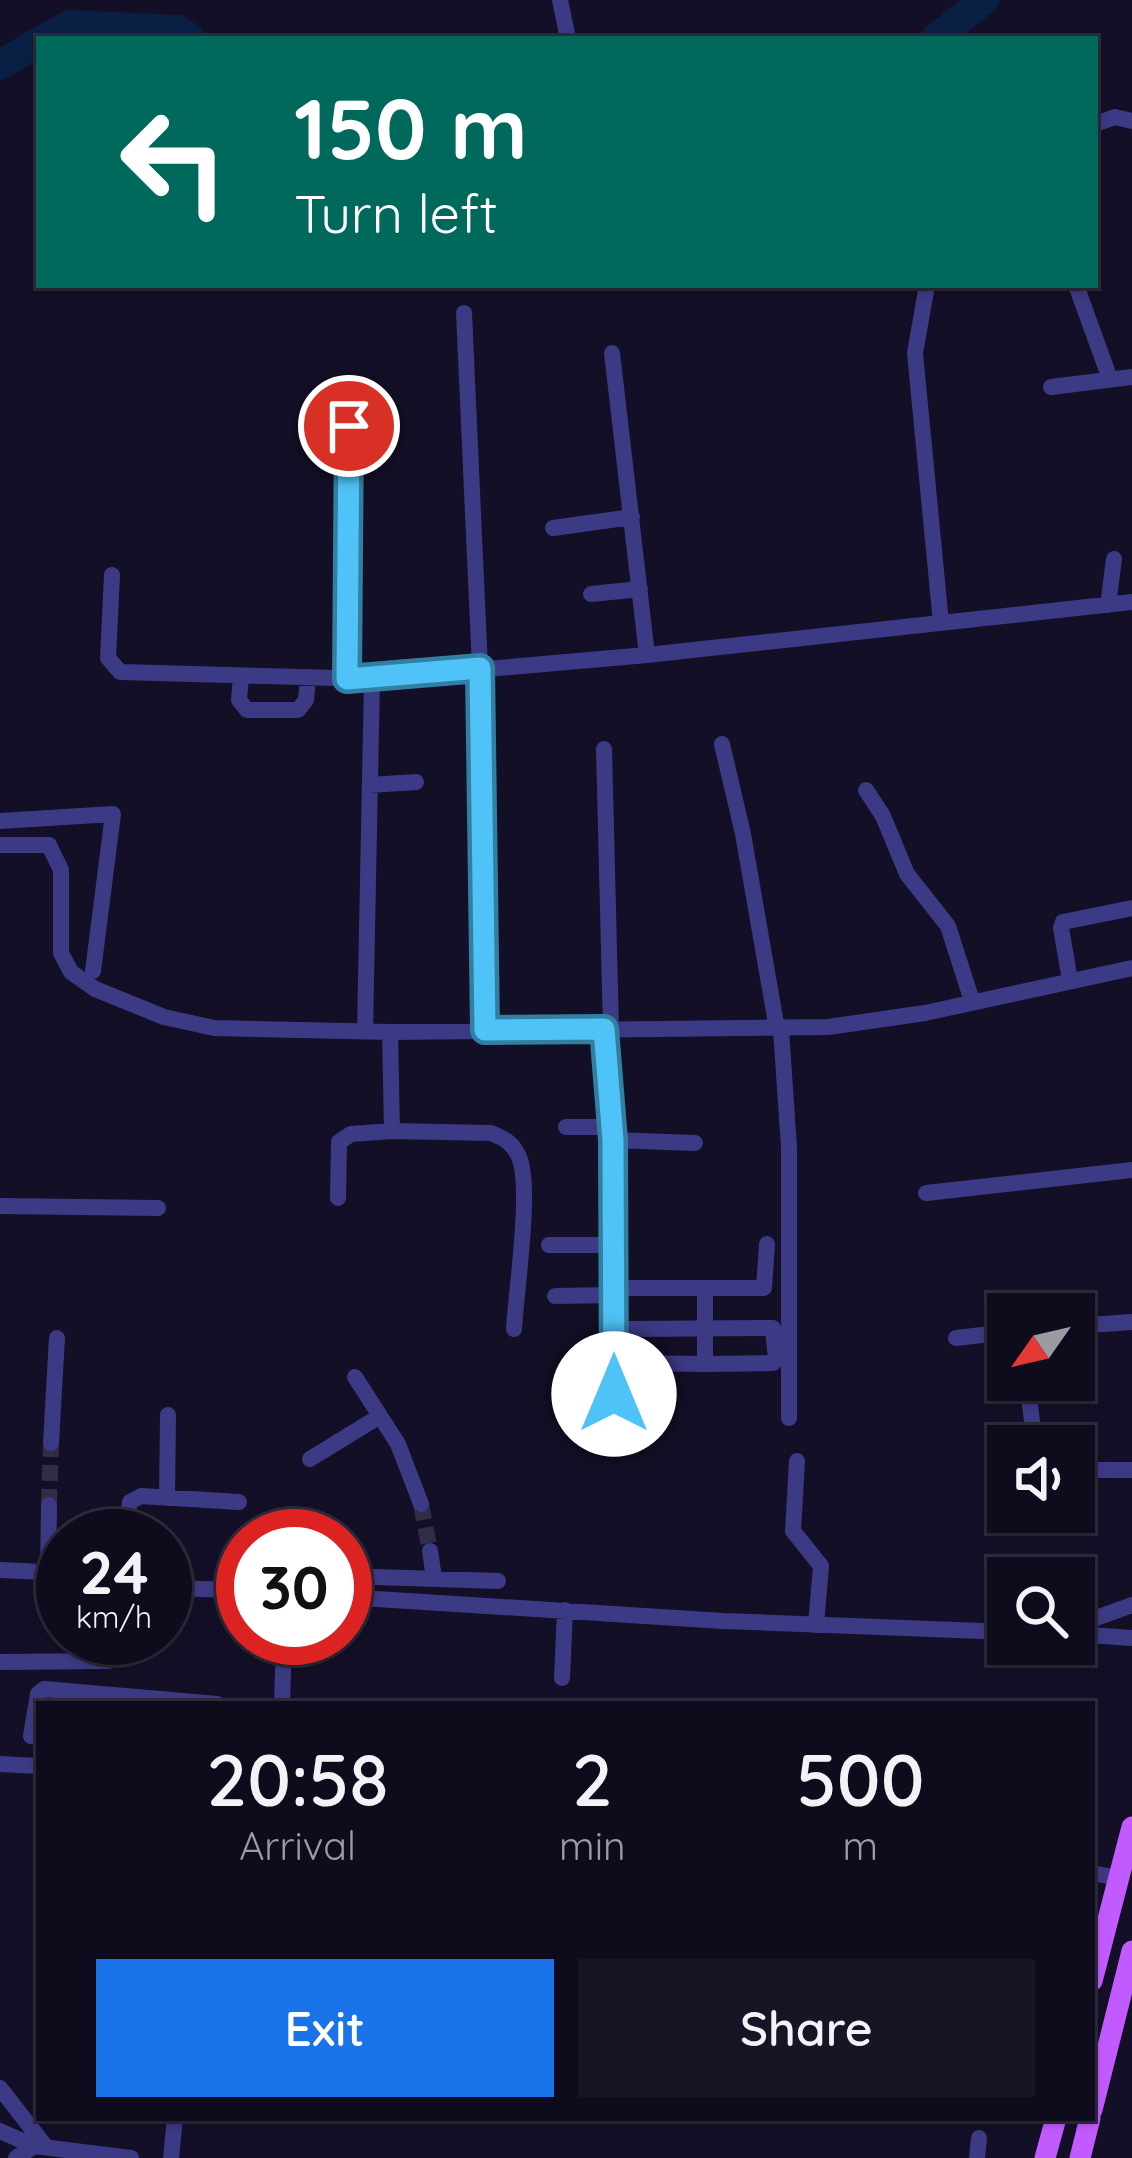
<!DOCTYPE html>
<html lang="en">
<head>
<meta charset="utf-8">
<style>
	body { margin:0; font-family:Quicksand,sans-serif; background:#171425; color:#f1f3f6; height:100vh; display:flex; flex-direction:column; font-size:45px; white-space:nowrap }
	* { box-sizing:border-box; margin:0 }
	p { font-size:39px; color:#9b9ba3 }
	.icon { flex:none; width:66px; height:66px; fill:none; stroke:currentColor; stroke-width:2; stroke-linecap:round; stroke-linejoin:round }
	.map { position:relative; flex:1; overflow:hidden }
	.sheet { position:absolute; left:36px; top:1701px; width:1059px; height:420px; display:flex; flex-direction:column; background:#0e0b1c; border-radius:0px; box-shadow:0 3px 9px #0004,0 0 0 3px #2e2b3b }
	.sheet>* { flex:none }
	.banner { position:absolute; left:36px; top:36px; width:1062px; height:252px; border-radius:0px; box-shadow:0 3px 9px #0004,0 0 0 3px #2e2b3b; background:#00695c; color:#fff; overflow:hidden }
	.needle { width:78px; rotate:236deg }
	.controls { position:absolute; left:987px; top:1293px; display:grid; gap:24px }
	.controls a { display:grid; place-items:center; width:108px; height:108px; border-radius:0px; background:#0e0b1c; box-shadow:0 3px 9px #0004,0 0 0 3px #2e2b3b; font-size:60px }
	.speed { position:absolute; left:36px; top:1509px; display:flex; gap:24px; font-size:60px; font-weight:700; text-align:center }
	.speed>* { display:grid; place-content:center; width:156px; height:156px; border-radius:50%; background:#0e0b1c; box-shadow:0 3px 9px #0004,0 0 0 3px #2e2b3b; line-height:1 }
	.speed small { font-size:30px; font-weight:400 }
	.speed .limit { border:18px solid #d22; background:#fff; color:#111 }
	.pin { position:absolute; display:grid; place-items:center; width:102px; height:102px; color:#fff; margin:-51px; border:6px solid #fff; border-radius:50%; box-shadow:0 3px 12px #0007 }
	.me { position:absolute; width:132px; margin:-66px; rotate:0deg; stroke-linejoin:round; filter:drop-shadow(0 0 9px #0008) }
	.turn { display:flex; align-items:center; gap:42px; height:252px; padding:0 60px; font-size:54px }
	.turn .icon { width:156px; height:156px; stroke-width:2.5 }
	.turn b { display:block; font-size:84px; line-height:102px }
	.eta { display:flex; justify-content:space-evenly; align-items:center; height:204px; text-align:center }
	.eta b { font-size:72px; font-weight:600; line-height:84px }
	.action { display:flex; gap:24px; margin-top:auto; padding:24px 60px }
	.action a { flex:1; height:138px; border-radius:0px; background:#1a73e8; color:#fff; font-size:48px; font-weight:600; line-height:138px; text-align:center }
	.action a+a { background:#171425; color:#f1f3f6 }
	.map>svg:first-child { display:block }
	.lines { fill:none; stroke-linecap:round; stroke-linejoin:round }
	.river { stroke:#0a1f44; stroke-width:30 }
	.minor-tunnel { stroke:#312d47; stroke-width:16; stroke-dasharray:16 8; stroke-linecap:butt }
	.minor { stroke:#3d3a85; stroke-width:16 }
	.major { stroke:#c25bff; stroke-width:21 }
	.route-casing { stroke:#337fa1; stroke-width:30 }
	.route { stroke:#4fc3f7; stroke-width:21 }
</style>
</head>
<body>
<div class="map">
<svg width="1132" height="2158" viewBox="0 0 1132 2158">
	<rect width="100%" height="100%" fill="#130f26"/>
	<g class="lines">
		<!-- river -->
		<path class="river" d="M45 39 69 25 178 30 191 39
			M935 39 984 0
			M0 65 39 42"/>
		<!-- minor-tunnel -->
		<path class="minor-tunnel" d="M421 1504 430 1551
			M49 1505 51 1443"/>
		<!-- minor -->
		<path class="minor" d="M560 0 568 39
			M1095 124 1115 117 1132 121
			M927 285 915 353 941 623
			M1076 285 1110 379
			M464 313 480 668 485 1030
			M612 353 647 655
			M1051 387 1132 377
			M553 528 632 517
			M112 575 108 658 120 672 372 679
			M591 594 640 589
			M1108 605 1114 559
			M241 677 239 700 247 710H298L306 700 308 678
			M347 679 349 426
			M722 744 743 834 777 1029
			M604 749 611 1029
			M370 785 416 782
			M866 790 883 816 907 874 948 926 972 1001
			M0 821 113 814 93 971
			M0 845H49L61 870V953L71 972 95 989 164 1017 214 1028 390 1032 828 1027 925 1013 1132 968
			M1070 980 1061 928 1063 922 1132 908
			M604 1029 613 1140 614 1394
			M781 1029 789 1148V1418
			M365 1031 372 679 647 655 1132 602
			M390 1032 392 1131 491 1133C504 1138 513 1143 519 1157 532 1187 516 1291 514 1329
			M566 1127H612
			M613 1140 695 1143
			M926 1193 1132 1170
			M338 1198 339 1142 351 1134 392 1131
			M0 1206 158 1208
			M549 1245H614
			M614 1288H764L767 1244
			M555 1296 614 1295
			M1074 1326 1132 1322
			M956 1338 1008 1332
			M705 1364 624 1363 621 1333 627 1329 773 1328 776 1360 773 1363 705 1364V1288
			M355 1377 398 1444 421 1504
			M1027 1380 1035 1446
			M51 1443 57 1338
			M310 1459 380 1416
			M797 1461 793 1531 821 1566 816 1625
			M1074 1470H1132
			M1004 1473H1008
			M167 1498 168 1415
			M126 1536 130 1502 141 1496 239 1502
			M430 1551 434 1578
			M0 1570 63 1573
			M48 1573 49 1505
			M345 1576 498 1581
			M165 1588 243 1590
			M345 1597 723 1621 1008 1632
			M1074 1626 1132 1605
			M1074 1634 1132 1638
			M0 1662 108 1661 120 1656 125 1638
			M562 1678 565 1610
			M282 1704 284 1638
			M31 1736 38 1694 44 1689 217 1704
			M0 1764 39 1766
			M1092 1873 1119 1878
			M0 2088 46 2147
			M0 2131 34 2146
			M16 2158 34 2146 131 2158
			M171 2158 175 2118
			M977 2158 979 2138"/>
		<!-- major -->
		<path class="major" d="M1092 1981 1132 1827
			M1092 2110 1132 1951
			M1045 2158 1056 2118
			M1080 2158 1090 2118"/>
	</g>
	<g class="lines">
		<!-- route casing -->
		<g class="route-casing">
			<path id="route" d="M349 426 347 679 480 668 485 1030 604 1029 613 1140 614 1394"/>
		</g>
		<!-- route -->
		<use href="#route" class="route"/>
	</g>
</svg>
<div class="controls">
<a><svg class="needle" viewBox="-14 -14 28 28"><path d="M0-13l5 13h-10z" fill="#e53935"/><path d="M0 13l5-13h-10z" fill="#9b9ba3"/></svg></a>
<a><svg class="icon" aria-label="sound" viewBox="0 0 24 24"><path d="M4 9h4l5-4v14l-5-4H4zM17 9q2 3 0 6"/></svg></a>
<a><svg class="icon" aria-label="search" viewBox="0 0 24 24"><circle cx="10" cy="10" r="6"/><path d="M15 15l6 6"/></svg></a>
</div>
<div class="speed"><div>24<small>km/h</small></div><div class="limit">30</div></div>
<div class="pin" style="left:349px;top:426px;background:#d93025"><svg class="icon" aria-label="arrive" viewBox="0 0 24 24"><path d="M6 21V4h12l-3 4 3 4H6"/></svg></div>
<svg class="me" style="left:614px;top:1394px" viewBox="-20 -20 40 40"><circle r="19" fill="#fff"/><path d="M0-13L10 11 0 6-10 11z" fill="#4fc3f7"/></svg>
<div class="banner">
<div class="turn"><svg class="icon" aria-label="left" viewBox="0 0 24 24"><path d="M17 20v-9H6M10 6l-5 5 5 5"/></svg><div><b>150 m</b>Turn left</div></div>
</div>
<section class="sheet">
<div class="eta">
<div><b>20:58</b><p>Arrival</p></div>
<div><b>2</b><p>min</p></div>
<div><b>500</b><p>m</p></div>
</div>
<div class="action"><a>Exit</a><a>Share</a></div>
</section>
</div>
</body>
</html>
